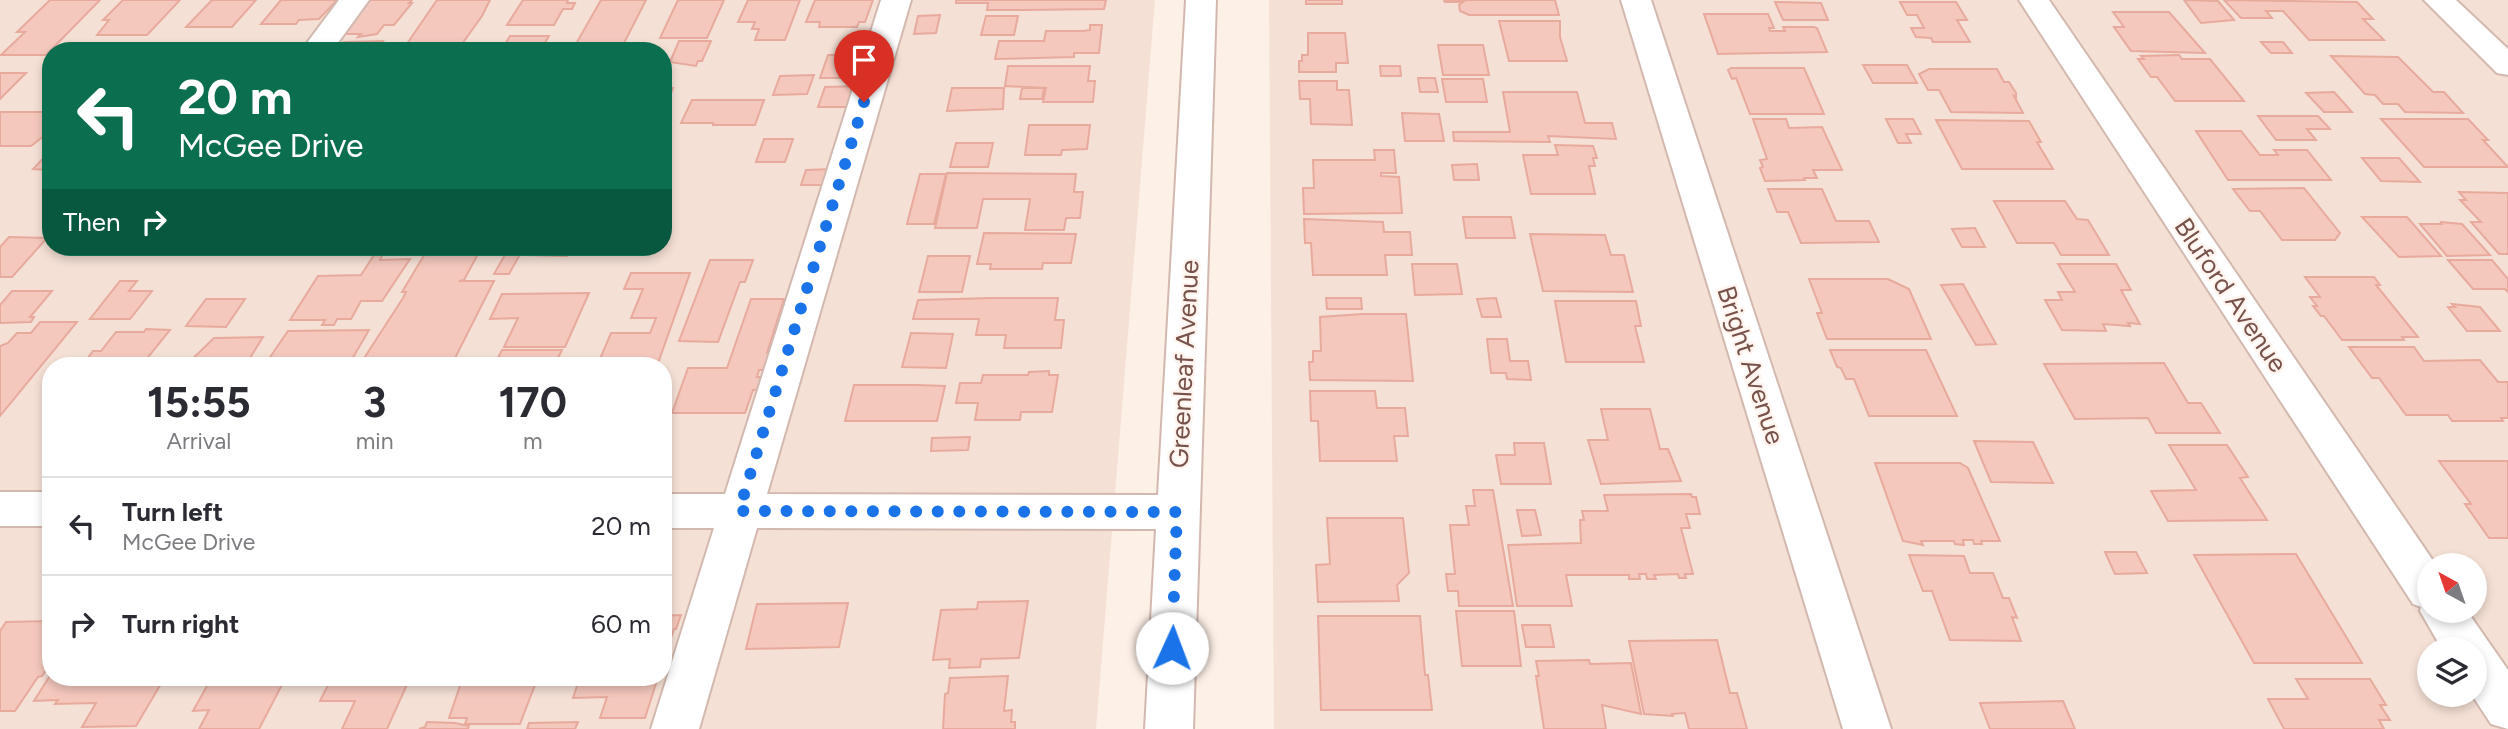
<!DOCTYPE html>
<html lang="en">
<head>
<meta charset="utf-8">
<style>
	body { margin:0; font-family:Figtree,sans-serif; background:#f2f2f3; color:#2b2b33; height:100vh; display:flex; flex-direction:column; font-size:26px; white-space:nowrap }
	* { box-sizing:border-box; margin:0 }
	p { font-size:23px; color:#7c7c81 }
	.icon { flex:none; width:38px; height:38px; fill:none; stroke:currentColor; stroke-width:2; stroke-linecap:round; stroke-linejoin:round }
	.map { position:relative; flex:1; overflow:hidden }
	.side { position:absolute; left:42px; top:357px; width:630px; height:329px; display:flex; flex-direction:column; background:#fff; border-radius:28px; box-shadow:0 4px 10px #0003 }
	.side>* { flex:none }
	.top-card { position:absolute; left:42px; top:42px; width:630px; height:214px; border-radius:28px; box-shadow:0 4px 10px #0003; background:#0b6e4f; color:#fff; overflow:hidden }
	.needle { width:46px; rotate:320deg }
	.tools { position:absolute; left:2417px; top:553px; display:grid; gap:14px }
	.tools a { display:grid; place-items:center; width:70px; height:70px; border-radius:50%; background:#fff; box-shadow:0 4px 10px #0003; font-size:35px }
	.pin { position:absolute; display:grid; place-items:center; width:60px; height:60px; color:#fff; margin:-72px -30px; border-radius:50% 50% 50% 0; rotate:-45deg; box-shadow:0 0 7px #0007 }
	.pin .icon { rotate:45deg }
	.me { position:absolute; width:77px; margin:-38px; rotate:2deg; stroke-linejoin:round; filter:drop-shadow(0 0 5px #0008) }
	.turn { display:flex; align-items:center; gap:24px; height:147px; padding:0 21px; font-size:32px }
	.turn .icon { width:91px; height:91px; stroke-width:2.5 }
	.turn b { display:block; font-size:49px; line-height:60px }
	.then { display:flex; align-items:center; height:66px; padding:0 21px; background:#0003; gap:14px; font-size:26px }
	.eta { display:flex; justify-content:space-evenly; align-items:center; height:119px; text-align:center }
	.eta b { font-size:42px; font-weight:700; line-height:49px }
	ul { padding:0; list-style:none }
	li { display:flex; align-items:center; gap:21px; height:98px; padding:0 21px; border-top:2px solid #e1e1e2 }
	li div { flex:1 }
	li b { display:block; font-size:26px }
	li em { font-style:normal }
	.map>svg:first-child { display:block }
	.residential { fill:#f5e0d5; fill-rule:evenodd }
	.building { fill:#f4c8bd; stroke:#e7aa9d; stroke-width:2 }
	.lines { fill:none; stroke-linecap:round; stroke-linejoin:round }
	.minor-casing { stroke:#d2b8ae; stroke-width:4 }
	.minor { fill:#fff; fill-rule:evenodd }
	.route { stroke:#1a73e8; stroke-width:12; stroke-dasharray:0 21.6 }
	.labels { text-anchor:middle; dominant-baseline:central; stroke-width:5; stroke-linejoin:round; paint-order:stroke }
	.street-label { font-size:26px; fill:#78514a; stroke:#fff5ee }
</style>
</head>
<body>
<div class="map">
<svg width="2508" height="729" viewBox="0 0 2508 729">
	<rect width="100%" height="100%" fill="#fdf0e7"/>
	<!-- residential -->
	<path class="residential" d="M0 0H1155L1096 729H0ZM51 51H663V247H51ZM51 366H663V677H51Z
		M1269 0H2508V729H1274ZM2429 565H2474V611H2429ZM2429 649H2474V695H2429Z"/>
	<!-- building -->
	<path class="building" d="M100 0 46 55H1L25 32H17L50 0Z
		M123 0H180L147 35H97L109 20H103Z
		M212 0H256L232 27H186Z
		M281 0H337L319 19 299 20 296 24H261Z
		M367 0H412L409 3H412L394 25H384L377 34 358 37 361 34H340Z
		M437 0H490L482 16 457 51H402Z
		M523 0H568L567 3H575L572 9H563L554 25H507Z
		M601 0H646L620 51 573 49Z
		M678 0H724L707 38H660Z
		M748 0H800L785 40H755L759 29H752L755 22H738Z
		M815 0H873L865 22H859L857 27H819L820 22H806Z
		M956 0H1106L1104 9 1024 10H987L988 3H956Z
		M1306 0H1342V4H1306Z
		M1444 0H1555L1559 15H1469L1460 11 1459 5 1463 2H1445Z
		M2184 0 2218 1 2234 20 2201 23Z
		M2224 0 2357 2 2373 19H2363L2384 40H2309L2283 11H2266L2272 18H2241Z
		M1775 2 1821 3 1828 20H1783Z
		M1900 2H1956L1967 20H1957L1970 42H1933L1931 38 1916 37 1911 28H1924L1917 15H1907Z
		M2113 12H2169L2205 53 2131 51 2114 27H2124Z
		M1704 14H1768L1774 28H1769L1770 31H1785L1783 27H1814L1817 28 1827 52 1718 54Z
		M940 15 936 33 914 34 918 16Z
		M986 16H1018L1014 35H981Z
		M1499 21H1560V37L1567 61H1509Z
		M1090 25H1102L1099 53H1074V57L995 59 999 41H1044L1046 31H1083L1090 30Z
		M1308 33H1345L1348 63H1336V72H1299V61H1302V55H1308Z
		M510 36H549L540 51H501Z
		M383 41 376 51H337L344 42Z
		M679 41H711L702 61H698L696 66 670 62Z
		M2261 42H2283L2292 53H2271Z
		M1438 45H1483L1489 75H1443Z
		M242 46 272 47 269 51H238Z
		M828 55H869L862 78H820Z
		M2179 55 2182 59H2210L2244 101H2175L2157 77H2151L2138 59H2144L2141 56Z
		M2331 56 2398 57 2433 92H2444L2463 113 2405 112 2398 104H2383L2375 95 2365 94Z
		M1863 65H1907L1917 83H1873Z
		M1008 66H1090L1088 81H1095L1093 102H1043L1046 88 1005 86Z
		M1380 66H1400L1401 76H1381Z
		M1731 68H1804L1824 114H1750L1736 78 1732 79 1728 70Z
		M1929 69H1997L2004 82H2009L2016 93V97L2014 96 2023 113 1951 112 1939 90H1928L1919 74Z
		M0 73H26L0 99Z
		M814 75 807 94 773 95 780 76Z
		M1418 78H1435L1438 92H1420Z
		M1442 79H1483L1487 102H1446Z
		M1299 81H1337V90H1349L1352 125 1311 124 1310 99H1300Z
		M663 86 673 88 663 115Z
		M859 86 853 107H818L825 87Z
		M952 88H1004L1003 109 947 111Z
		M1022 88H1044L1042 99H1020Z
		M1503 92H1577L1585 123H1612L1616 139 1548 136 1550 142 1454 141 1453 132H1510Z
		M2334 92 2352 112H2324L2306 93Z
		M692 100H764L755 125H713V123H681Z
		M0 112H51V125L45 132H49L31 146H0Z
		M1402 113 1439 114 1444 141H1405Z
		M2258 116H2318L2330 129H2307L2316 140H2276Z
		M1753 119H1786L1789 128 1822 127 1842 170H1813L1817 178H1804L1805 180 1765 181 1760 168 1763 167 1760 160 1767 159Z
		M1886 119H1913L1921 134H1906L1911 143H1898Z
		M2381 119H2468L2488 140H2483L2508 167H2424Z
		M1936 120 2029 121 2041 142H2037L2053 169H1962Z
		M1029 125H1090L1087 149 1062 150 1061 155H1025Z
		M2196 131H2241L2260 155H2278L2274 150H2307L2331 180H2228Z
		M764 139H793L785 162H756Z
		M956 143H993L988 167H950Z
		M1555 145 1593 146 1597 158H1593L1595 166H1589L1595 194H1531L1523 155H1558Z
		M51 150V170L33 169Z
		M1374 150H1394L1396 173H1381V176L1399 177 1402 213 1304 214 1303 188H1314L1313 160H1375Z
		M2362 158H2399L2420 182 2381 181Z
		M1477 164 1479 180H1454L1452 165Z
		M832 169 828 185H801L806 170Z
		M947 173 1076 174 1074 192H1083L1080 218H1066L1064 230H1025L1030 199H983L977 228H935Z
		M920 174H946L934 224H907Z
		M2304 188 2340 233 2335 240H2282L2260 211H2250L2233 189Z
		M1768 189H1822L1836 221H1869L1879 242 1801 243 1788 212H1777Z
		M2459 192 2508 193V254H2499L2471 222H2481L2460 200H2466Z
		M1994 201H2065L2077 219 2088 220 2109 255H2061L2054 243H2017Z
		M1463 217H1511L1515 238H1466Z
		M2362 217H2407L2441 256 2399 257Z
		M1304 219 1383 222 1384 232H1410L1412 255H1385L1387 275H1313L1311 243H1305Z
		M2441 222 2462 224 2490 255 2447 256 2420 224H2442Z
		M1975 228 1985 247H1962L1952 229Z
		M984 233 1076 234 1071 263H1043L1042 269H990L991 264H977Z
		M1530 234 1605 235 1611 255H1624L1633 292 1543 291Z
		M9 237 47 238 12 277H0V247Z
		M374 247H394L391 252H384L380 260 410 259 382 301H361L351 319H337L334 325H322L325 320H290L318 276 361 275 374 255H369Z
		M429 247H459L454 255 478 254 464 280 459 281H494L451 366H359L403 298 406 292H402Z
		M503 247H524L509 274H494L509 248Z
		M531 247H571L567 256 526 255Z
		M928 256H970L962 292H919Z
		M710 260H753L745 282H740L718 342 679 341Z
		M2448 260H2492L2508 279V292L2505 289H2473Z
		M1412 264H1457L1462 294 1415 295Z
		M2058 264H2116L2131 290H2121L2140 324 2128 323 2130 326 2103 324 2106 331 2062 330 2045 300H2062L2058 292H2075Z
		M631 273H690L657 366H597L611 333H650L656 318H631L643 289H624Z
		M2305 277H2374L2380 285H2376L2418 337H2402L2404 340H2342L2324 316H2321L2313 306H2317L2310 297H2320Z
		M1809 279H1888L1909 289 1931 339H1827L1817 313H1822Z
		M120 281H137L129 291H152L130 319H90Z
		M1963 284 1996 344 1976 345 1941 285Z
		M12 291H52L30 317H34L31 322 0 323V305Z
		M589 293 565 347H504L518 318 490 319 502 294Z
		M992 298H1058L1055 320H1064L1061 348H1004L1006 335H976L979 319H913L918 300Z
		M1326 298H1361L1362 309H1327Z
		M1496 298 1501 317H1482L1477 299Z
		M206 299H245L226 327 186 326Z
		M751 299H784L767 353H772L766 370H759L757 377H763L759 390H753L745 413H672L688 368H727Z
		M1555 301H1636L1641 326H1635L1644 362H1566Z
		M2452 304 2480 307 2500 331H2467L2448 307H2455Z
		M1362 314H1406L1413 381 1310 380 1309 362H1313V351H1321L1320 317Z
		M40 322H77L0 416V346L8 343 17 333H31Z
		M146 329 170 330 141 366H82L93 351H101L116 332H144Z
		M369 330 348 366H264L288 331Z
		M911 333 953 334 946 368 902 367Z
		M263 337 245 366H185L214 338Z
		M1487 339H1507L1510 361H1528L1531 380 1507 379 1506 373H1491Z
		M2349 347H2414L2424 361 2480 360 2498 382H2508V418H2501L2503 421H2452L2448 415H2406L2379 378H2372Z
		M502 350H562L554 366H494Z
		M1830 350H1926L1957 416H1869L1854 379H1846L1841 368 1837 367Z
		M2164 363 2188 403H2201L2220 433H2156L2148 418 2075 419 2044 364Z
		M1049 371V375H1058L1052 412H1021L1020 420H975L978 403H956L960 383H981L983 375H1028L1029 372Z
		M854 385H917L945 386 937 421H845Z
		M1310 391H1375L1377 408H1405L1408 436H1394L1397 461H1320L1318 421H1311Z
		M1601 409H1650L1660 449H1668L1681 481 1601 484 1588 440H1608Z
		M970 437 968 450 931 451 932 438Z
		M1974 441 2033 442 2053 483 1991 482Z
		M1514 443H1544L1551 484H1501L1496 455H1515Z
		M2169 445H2227L2248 477 2240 478 2267 520 2168 521 2151 491 2196 490Z
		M2439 461H2508V538H2489L2465 504H2471Z
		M1875 463H1960L1968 468 2000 541H1981L1982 544H1974L1973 540H1963L1964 545 1955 544 1954 541H1921L1923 545 1903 541Z
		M1473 490H1493L1513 606H1459L1458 591H1448L1446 574H1455L1450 525H1469L1466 506H1475Z
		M1691 494 1692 497H1696L1700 514H1686L1690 528H1681L1693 574H1685L1686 578H1679L1678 574 1654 575 1656 579H1647L1646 574H1639L1640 579H1629V575H1566L1572 606H1517L1508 545 1581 543 1580 520H1584L1582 511H1608L1604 495Z
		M1517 510H1535L1541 535 1522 536Z
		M1327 518H1403L1409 573 1397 585 1399 601 1318 602 1316 565 1330 564Z
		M2105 552H2136L2147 573 2115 574Z
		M2296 554 2362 663H2254L2194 555Z
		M1909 555 1964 556 1970 573H1993L2003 598H2009L2017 618 2012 617 2021 641 1950 640 1932 591H1923Z
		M1028 601 1019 658 981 659 980 667 949 668 950 659 933 660 941 610 977 609 978 602Z
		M848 603 839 647 746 649 757 604Z
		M1456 611H1514L1521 666H1462Z
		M681 615 676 629H674L663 661V616Z
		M1318 616H1420L1425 675H1428L1432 710H1321Z
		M51 621V658L44 667H48L42 676 38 677 15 711H0V631L6 622Z
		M1522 625H1550L1554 647H1526Z
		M1717 640 1730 693H1737L1747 729H1689L1685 713 1672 714 1673 716 1644 714 1629 641Z
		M1589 660 1590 664 1631 663 1641 714 1602 705 1606 729H1544L1536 676H1539L1536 661Z
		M51 674V677H165L136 726 82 727 96 703 55 704 58 700 34 701Z
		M1008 676 1004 711 1012 710 1011 722H1015V729H943L945 694 948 693 950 678Z
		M212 677H286L259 729H199L209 710 193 711Z
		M332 677H416L409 680 387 729H342L355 701H320Z
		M463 677H538L520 724H465L467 718H449Z
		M580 677H658L645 718H600L607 697 573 698Z
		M2296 679H2370L2386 705H2380L2390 720H2379L2384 729H2284L2268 699H2308Z
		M2063 701 2075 729H1990L1980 703Z
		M427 722 455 723 469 726 468 729H419L425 727Z
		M578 722 575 729H527L529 723Z"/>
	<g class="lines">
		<!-- minor casing -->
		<g class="minor-casing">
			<path id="minor" d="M339 0H369L332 51H301Z
				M881 0H911L767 494 1158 495 1186 0H1216L1193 729H1145L1156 529 757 528 699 729H651L714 528H663V494H725Z
				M1621 0H1651L1891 729H1843Z
				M2019 0H2049L2436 565H2429V611H2467L2508 670V729L2491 724 2472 695H2474V649H2442L2420 611 2421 607 2413 604Z
				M2424 0H2456L2508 49V75L2497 73Z
				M0 492H51V526H0Z"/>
		</g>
		<!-- minor -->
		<use href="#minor" class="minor"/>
	</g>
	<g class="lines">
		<!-- route -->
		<path class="route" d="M864 102 739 511 1177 512 1172 648"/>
	</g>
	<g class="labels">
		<!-- street labels -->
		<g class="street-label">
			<text transform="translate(2231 295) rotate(56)">Bluford Avenue</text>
			<text transform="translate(1184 364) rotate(-87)">Greenleaf Avenue</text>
			<text transform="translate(1751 365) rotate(72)">Bright Avenue</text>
		</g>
	</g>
</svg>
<div class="tools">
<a><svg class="needle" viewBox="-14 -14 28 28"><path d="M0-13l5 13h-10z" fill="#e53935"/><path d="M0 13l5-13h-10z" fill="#7c7c81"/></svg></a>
<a><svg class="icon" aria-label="layers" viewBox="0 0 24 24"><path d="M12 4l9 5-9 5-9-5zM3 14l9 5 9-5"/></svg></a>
</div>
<div class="pin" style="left:864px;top:102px;background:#d93025"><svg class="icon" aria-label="arrive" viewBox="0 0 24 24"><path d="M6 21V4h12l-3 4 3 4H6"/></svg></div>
<svg class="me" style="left:1172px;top:648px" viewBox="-20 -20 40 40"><circle r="19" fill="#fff"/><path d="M0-13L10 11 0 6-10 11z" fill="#1a73e8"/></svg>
<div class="top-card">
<div class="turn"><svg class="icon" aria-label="left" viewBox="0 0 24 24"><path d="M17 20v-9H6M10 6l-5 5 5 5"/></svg><div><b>20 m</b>McGee Drive</div></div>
<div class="then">Then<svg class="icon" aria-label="right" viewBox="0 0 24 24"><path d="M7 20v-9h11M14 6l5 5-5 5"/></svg></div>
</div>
<section class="side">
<div class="eta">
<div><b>15:55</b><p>Arrival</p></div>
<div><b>3</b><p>min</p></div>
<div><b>170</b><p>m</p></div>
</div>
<ul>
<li><svg class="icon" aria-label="left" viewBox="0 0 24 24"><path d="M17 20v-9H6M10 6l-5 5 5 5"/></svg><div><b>Turn left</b><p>McGee Drive</p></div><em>20 m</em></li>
<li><svg class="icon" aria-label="right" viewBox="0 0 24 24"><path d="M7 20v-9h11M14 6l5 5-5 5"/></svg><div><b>Turn right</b></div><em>60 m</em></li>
</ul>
</section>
</div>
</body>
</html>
